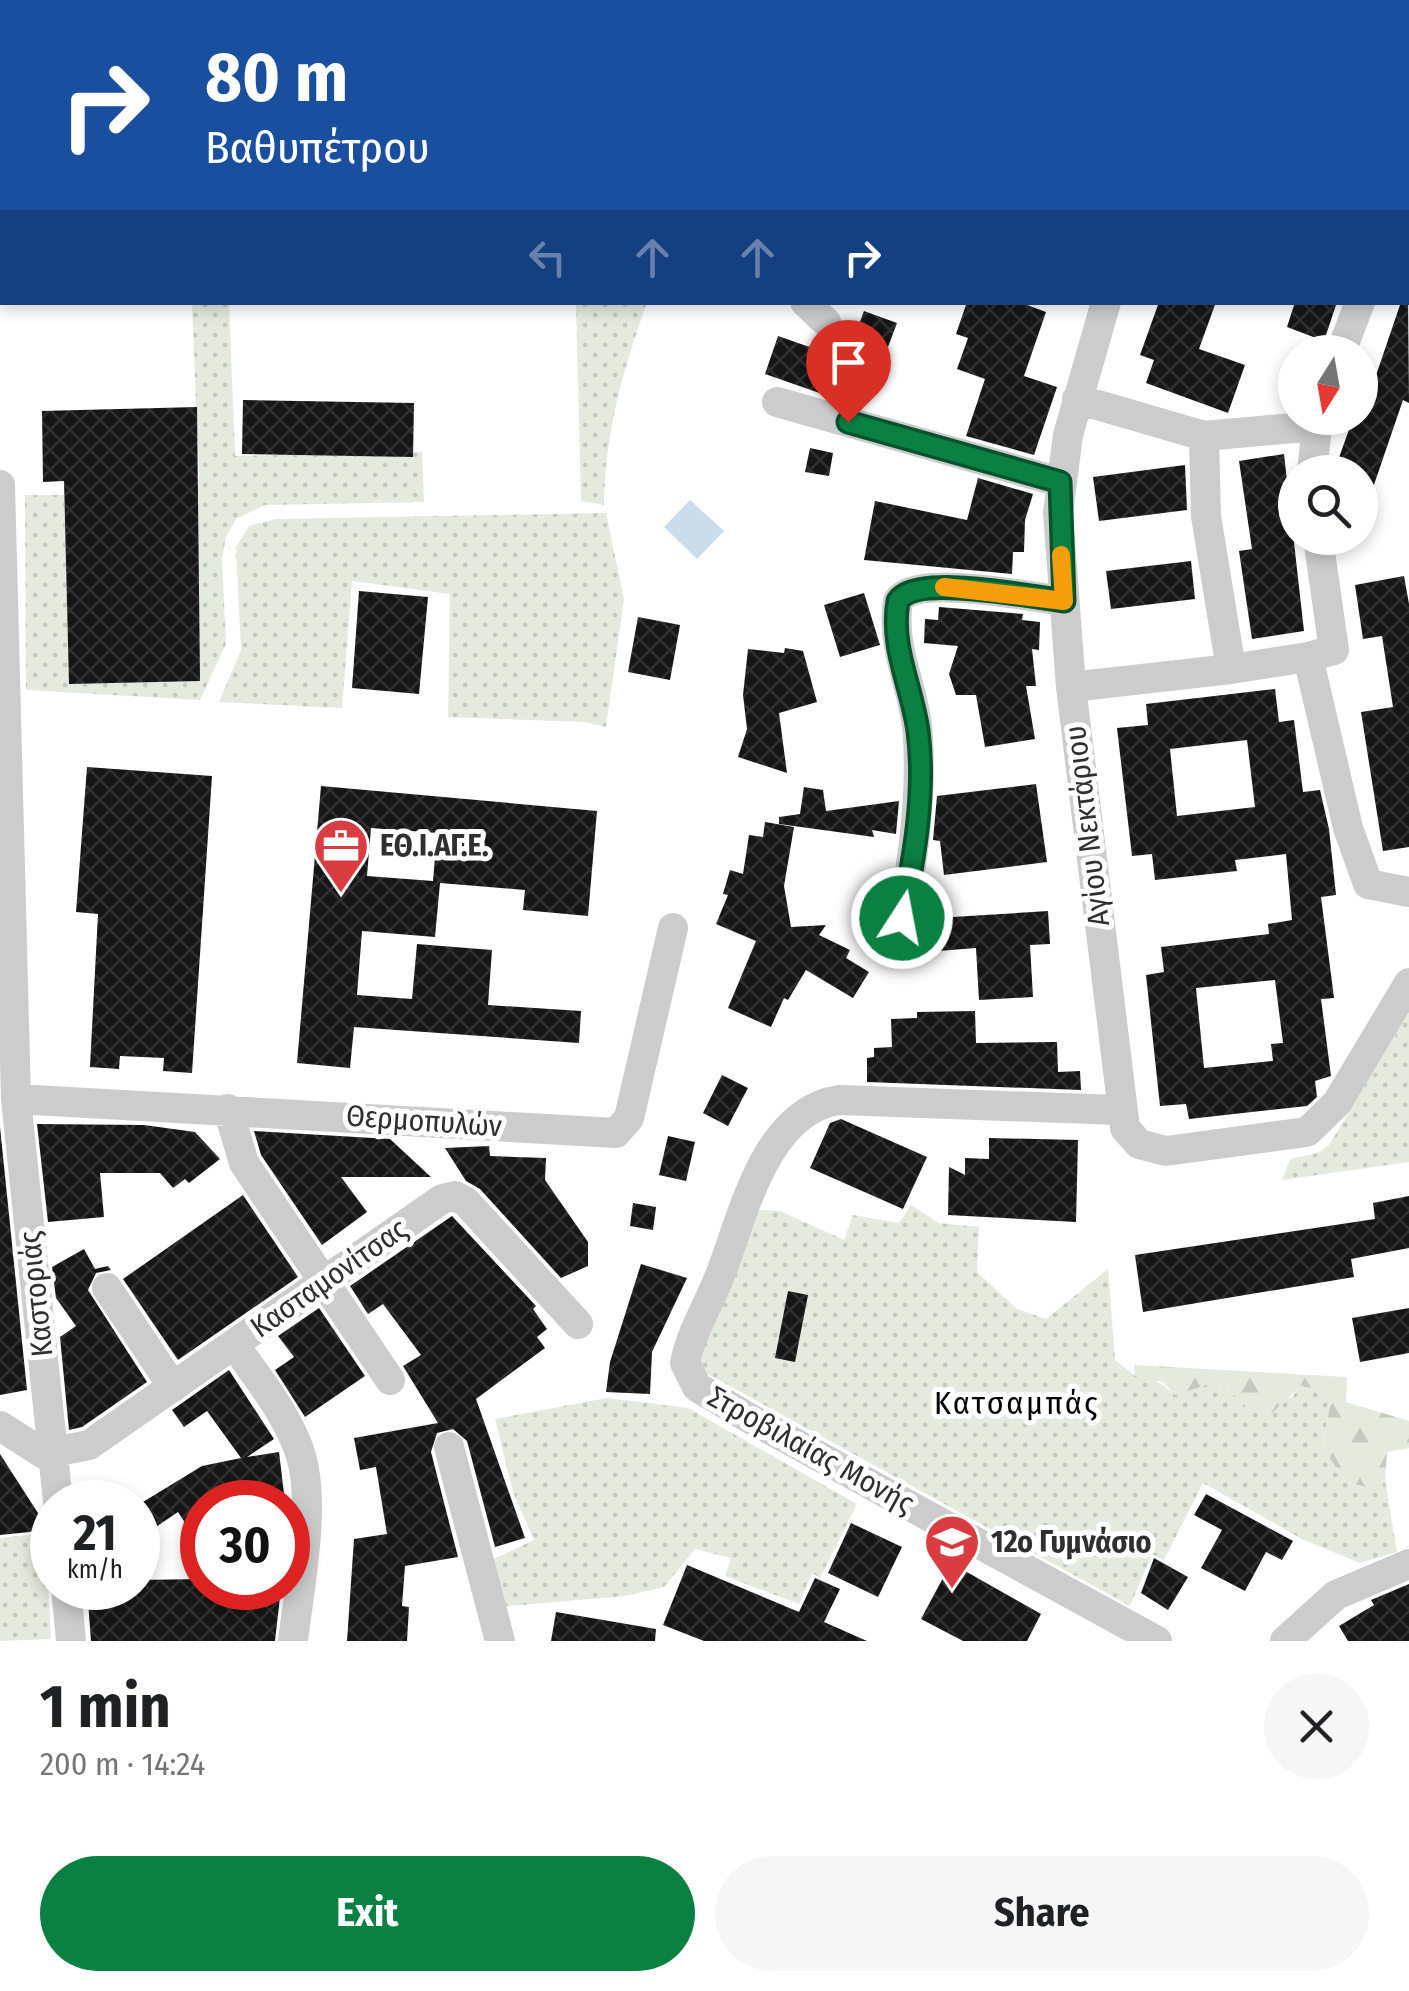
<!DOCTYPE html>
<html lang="en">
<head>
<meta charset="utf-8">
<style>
	body { margin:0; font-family:"Fira Sans Condensed",sans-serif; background:#f6f6f6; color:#202124; height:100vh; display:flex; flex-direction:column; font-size:38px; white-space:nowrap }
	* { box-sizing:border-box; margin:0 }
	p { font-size:32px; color:#757577 }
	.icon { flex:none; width:55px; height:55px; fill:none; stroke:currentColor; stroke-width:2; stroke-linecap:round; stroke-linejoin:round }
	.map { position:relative; height:1641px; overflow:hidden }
	.panel { display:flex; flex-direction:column; background:#fff; flex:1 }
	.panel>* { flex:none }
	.hud { position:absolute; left:0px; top:0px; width:1410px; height:305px; box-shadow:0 5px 15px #0003; background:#1a4fa0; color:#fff; overflow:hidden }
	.needle { width:65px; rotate:191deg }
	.buttons { position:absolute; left:1278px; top:335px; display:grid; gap:20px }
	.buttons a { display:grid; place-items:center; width:100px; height:100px; border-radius:50%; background:#fff; box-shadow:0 5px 15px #0003; font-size:50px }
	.speed { position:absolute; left:30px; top:1480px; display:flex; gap:20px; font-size:50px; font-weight:700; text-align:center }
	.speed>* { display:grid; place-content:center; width:130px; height:130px; border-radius:50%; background:#fff; box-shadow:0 5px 15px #0003; line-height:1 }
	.speed small { font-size:25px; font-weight:400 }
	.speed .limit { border:15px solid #d22; background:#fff; color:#111 }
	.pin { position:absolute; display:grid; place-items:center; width:85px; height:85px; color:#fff; margin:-102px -42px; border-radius:50% 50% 50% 0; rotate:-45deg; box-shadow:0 0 10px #0007 }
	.pin .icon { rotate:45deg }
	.me { position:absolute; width:110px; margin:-55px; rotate:11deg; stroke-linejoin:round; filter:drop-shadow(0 0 8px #0008) }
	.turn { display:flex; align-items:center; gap:35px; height:210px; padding:0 40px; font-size:45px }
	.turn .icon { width:130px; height:130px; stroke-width:2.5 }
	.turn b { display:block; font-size:70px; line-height:85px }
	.lanes { display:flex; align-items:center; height:95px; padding:0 40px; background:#0003; justify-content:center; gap:50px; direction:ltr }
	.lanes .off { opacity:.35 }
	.round { display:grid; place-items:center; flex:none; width:105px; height:105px; border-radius:52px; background:#f6f6f6 }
	.overview { display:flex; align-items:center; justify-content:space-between; height:170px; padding:0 40px }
	h1 { font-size:60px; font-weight:700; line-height:75px }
	.primary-button { display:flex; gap:20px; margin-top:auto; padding:20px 40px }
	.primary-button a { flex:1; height:115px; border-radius:60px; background:#0b8043; color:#fff; font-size:40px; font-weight:700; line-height:115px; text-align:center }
	.primary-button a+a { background:#f6f6f6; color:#202124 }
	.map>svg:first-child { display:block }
	.grass { fill:url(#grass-dots) }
	.forest { fill:url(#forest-firs) }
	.water { fill:#cbdcea }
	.building { fill:url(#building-cross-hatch); fill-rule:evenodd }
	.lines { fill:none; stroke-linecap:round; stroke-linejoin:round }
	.minor { stroke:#ccc; stroke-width:30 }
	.route-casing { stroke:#07532c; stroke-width:25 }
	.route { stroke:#0b8043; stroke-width:18 }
	.slow { stroke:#f59e0b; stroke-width:18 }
	.labels { text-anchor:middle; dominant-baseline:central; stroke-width:10; stroke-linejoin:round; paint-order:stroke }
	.street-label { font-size:30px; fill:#2f2f2f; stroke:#fff }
	.poi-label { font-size:30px; font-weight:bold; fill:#2f2f2f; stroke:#fff; text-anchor:start }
	.neighbourhood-label { font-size:32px; letter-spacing:2.5px; fill:#000; stroke:#fff }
</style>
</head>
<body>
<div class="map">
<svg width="1409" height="1641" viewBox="0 0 1409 1641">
	<defs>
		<pattern id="grass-dots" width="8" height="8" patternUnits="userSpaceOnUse" patternTransform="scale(2.5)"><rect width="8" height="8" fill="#e4ebde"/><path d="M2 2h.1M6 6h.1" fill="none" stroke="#c4cabf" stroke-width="1.8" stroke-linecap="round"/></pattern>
		<pattern id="forest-firs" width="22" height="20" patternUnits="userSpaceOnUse" patternTransform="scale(2.5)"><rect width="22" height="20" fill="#e4ebde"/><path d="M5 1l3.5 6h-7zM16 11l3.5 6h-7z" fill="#c4cabf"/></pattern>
		<pattern id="building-cross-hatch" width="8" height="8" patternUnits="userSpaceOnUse" patternTransform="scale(2.5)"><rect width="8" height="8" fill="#161616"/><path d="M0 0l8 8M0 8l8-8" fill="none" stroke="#303030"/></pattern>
	</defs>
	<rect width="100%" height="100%" fill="#fff"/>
	<!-- grass -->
	<path class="grass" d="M192 303H229L235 456 422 452 424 502 265 505 236 519 226 537 222 559 226 644 200 700 26 690 25 495H64L70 684 195 492 199 478Z
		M576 303H647C623 369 605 433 604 505L581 501Z
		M606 513 624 599 606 727 586 722 448 717 450 594 352 581 342 708 219 702 241 650 236 547 249 526 275 519Z
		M1409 1013V1162L1282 1180 1290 1159 1318 1153 1329 1145Z
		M911 1205 939 1223 979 1227 977 1272 1017 1309 1046 1319 1108 1269 1115 1360 1135 1376H1149L1175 1394 1219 1381 1251 1411 1292 1397 1302 1384 1332 1396 1322 1447 1347 1483 1368 1487 1385 1480 1397 1552 1360 1563 1302 1539 1203 1483 1164 1560 1152 1554 1130 1606 706 1373 699 1362V1346L757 1210 780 1211 844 1240 853 1215 899 1223Z
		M607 1398 688 1408 857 1504 820 1578 812 1573 799 1604 725 1576 731 1558 695 1549 664 1587 624 1596 501 1607 489 1561 534 1540 513 1492 495 1419Z
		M45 1533 51 1639 0 1641V1538Z"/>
	<!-- forest -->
	<path class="forest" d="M1134 1365 1347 1377 1346 1402 1409 1421V1448L1387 1452 1385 1480 1368 1487 1347 1483 1322 1447 1332 1396 1302 1385 1269 1416 1251 1411 1219 1381 1175 1395 1163 1382 1135 1376Z"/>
	<!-- water -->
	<path class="water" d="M690 500 724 531 697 559 664 527Z"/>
	<!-- building -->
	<path class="building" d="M1408 291 1409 403 1403 400 1364 514 1360 513V472H1334L1353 418H1360V386L1371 390 1401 302H1408Z
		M967 302H1019L1046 312 1024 376 1057 387 1034 455 966 436 985 379 957 369 968 338 956 334Z
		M1159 302H1216L1199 349 1245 365 1228 413 1146 383 1154 360 1140 355Z
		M1295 302H1337L1324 341 1287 327Z
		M864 311 897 323 880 368 847 356Z
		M778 336 844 359 831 397 765 374Z
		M243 400 414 403 413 457 242 454Z
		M197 407 200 681 69 684 64 481 43 482 42 411Z
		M810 448 833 453 829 476 805 472Z
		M1284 454 1304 631 1252 639 1239 551 1252 549 1239 461Z
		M1185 465 1187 510 1099 521 1093 477Z
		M978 478 1033 494 1025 520 1024 552H1013L1012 574 864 560 875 501 967 520Z
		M1191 561 1195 599 1111 609 1106 571Z
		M1404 576 1409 604V847L1383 851 1361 712 1393 707 1382 636 1363 639 1355 585Z
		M359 591 428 597 419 694 352 688Z
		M864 593 880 645 840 657 824 605Z
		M939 607 1023 614 1022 620 1040 622 1039 650 1032 649 1036 686H1026L1035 739 985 747 976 695H956L949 674 958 646 924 643 925 619 938 620Z
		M638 617 680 625 670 680 628 672Z
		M785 648 803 651 817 702 779 713 787 773 738 757 747 729 743 695 748 649 784 653Z
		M1275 689 1279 722 1294 720 1303 792 1320 790 1329 829 1336 895 1321 897 1334 998 1321 999 1331 1076 1315 1081 1317 1097 1307 1106 1189 1119 1186 1104 1160 1106 1146 975 1164 972 1161 947 1269 934 1268 924 1292 920 1286 854 1235 860 1237 871 1155 880 1152 854 1132 856 1117 728 1148 725 1146 704ZM1247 740 1255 807 1177 816 1170 749ZM1275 980 1283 1043 1271 1044 1273 1061 1204 1068 1196 988Z
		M87 767 212 776 192 1073 163 1071 164 1058 120 1056 119 1069 90 1067 98 914 76 912Z
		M1036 784 1047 862 944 875 940 841 933 840 937 796Z
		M321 786 597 811 588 916 523 910 525 890 440 883 435 937 362 931 357 995 412 999 417 944 492 950 488 1005 581 1011 579 1043 354 1027 350 1068 297 1063ZM371 828 437 833 433 881 367 876Z
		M804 787 823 790 826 811 899 801 896 834 872 830 874 837 779 824V817L800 814Z
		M765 822 794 827 784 886 791 927 826 925 819 935 850 950 846 958 869 972 853 998 806 970 788 1000 784 998 771 1027 728 1008 756 941 716 924 728 895 723 894 730 870 743 874 749 835 763 837Z
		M1048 911 1050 944 1030 945 1033 997 979 1000 976 948 938 951 936 918Z
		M975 1011 976 1043 1057 1042 1058 1072 1080 1071 1081 1090 867 1082V1058L874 1057V1048L892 1047 891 1019 917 1018V1012Z
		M722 1075 748 1088 728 1126 703 1113Z
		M841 1119 927 1157 903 1209 810 1168 830 1123Z
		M37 1124 144 1125 195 1132 220 1159 189 1183 185 1179 173 1188 160 1173H100L104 1217 48 1222Z
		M0 1127 27 1390 0 1395Z
		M254 1131 390 1139 431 1177H341L367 1212 322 1245 261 1155Z
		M668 1136 695 1142 686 1181 659 1175Z
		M989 1138 1078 1140 1076 1222 948 1215 949 1167 965 1175V1158L989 1159Z
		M489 1146 490 1156 546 1158 545 1180 588 1242V1266L561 1278 480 1189 466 1181 445 1148Z
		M243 1195 298 1277 178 1360 123 1279Z
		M1409 1196V1248L1351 1259 1354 1277 1143 1312 1135 1255 1375 1219 1373 1203Z
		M633 1203 656 1207 653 1230 630 1226Z
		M452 1216 536 1306 533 1309 547 1329 537 1337 545 1348 476 1399 525 1538 495 1547 467 1441 453 1429 437 1433 431 1452 458 1557 405 1566 402 1606 409 1607 407 1641H347L354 1539 387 1534 376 1467 360 1470 354 1438 438 1423 403 1366 421 1355 383 1304 368 1314 350 1286Z
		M84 1249 95 1269 108 1266 111 1270 96 1273 88 1290 147 1382 82 1427 69 1430 60 1337 76 1326 56 1298 52 1267Z
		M641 1264 687 1278 652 1352 650 1394 606 1392 610 1362Z
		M788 1291 808 1295 795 1362 775 1358Z
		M319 1308 365 1376 305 1417 275 1370 294 1357 278 1336Z
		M1409 1308V1353L1360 1362 1352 1318Z
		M229 1370 274 1439 247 1457 279 1452 285 1502H202V1549L178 1512 138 1539V1505L202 1466 241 1458 207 1411 184 1427 172 1410Z
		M0 1454 45 1524 30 1532 0 1535Z
		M1206 1494 1293 1541 1282 1560 1266 1552 1245 1591 1201 1568 1222 1530 1194 1515Z
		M851 1523 902 1547 878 1597 828 1573Z
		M1154 1558 1188 1577 1168 1610 1141 1593Z
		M951 1563 1041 1614 1027 1641H963L921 1619Z
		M687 1565 799 1612 815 1578 840 1589 824 1622 867 1641H704L663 1625Z
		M202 1579V1588H281L275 1641H91L87 1588H138V1580Z
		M1409 1584V1641H1348L1339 1626 1374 1605 1371 1600Z
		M556 1612 656 1629 655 1641H551Z"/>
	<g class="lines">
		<!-- minor -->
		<path class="minor" d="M1408 0 1409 1
			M11 2 20 0
			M814 2 815 0
			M988 2 989 0
			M1210 2 1211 0
			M1408 177 1409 174
			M1408 272 1409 273
			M805 302 826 322
			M1106 302 1068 435 1058 513 1071 687 1125 1128 1139 1144 1166 1151 1307 1132 1337 1103 1409 983
			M1341 352 1360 302
			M1077 399 1204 436 1316 426
			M777 402 1060 482
			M1204 436 1206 516 1231 669 1308 657
			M1312 472 1318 418
			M0 485 16 1099 58 1502
			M1318 538 1334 650 1308 657 1348 828 1368 884 1409 892
			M1071 687 1231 669
			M897 946C910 877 922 809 918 738 916 690 890 650 898 601 916 573 1031 597 1064 601
			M16 1099 616 1133 629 1118 673 928
			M228 1109 244 1163 390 1380
			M1119 1110 839 1100C766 1111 744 1212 722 1270 711 1301 691 1331 685 1363L697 1387 749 1418 1157 1641
			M107 1288 173 1387
			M234 1344C258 1379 289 1416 301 1456 316 1507 299 1588 293 1641
			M0 1426 44 1454 89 1445 442 1199 455 1196 466 1202 578 1324
			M449 1447 500 1641
			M66 1588 71 1641
			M1285 1641 1336 1595 1409 1564"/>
	</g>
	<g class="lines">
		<!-- route casing -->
		<g class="route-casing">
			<path id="route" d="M848 422 1060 482 1064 601C1032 597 916 573 898 601 890 647 912 687 918 731 926 793 914 858 902 918"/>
		</g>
		<!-- route -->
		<use href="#route" class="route"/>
		<!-- slow -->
		<path class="slow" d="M944 587 1064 601 1061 555"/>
	</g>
	<!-- icons -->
	<defs>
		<g id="office-pin" transform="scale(2.875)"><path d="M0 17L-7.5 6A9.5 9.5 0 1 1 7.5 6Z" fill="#da3d41" stroke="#fff"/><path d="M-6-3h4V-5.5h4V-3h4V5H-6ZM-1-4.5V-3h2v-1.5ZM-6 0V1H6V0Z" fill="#fff"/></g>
		<g id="school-pin" transform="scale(2.875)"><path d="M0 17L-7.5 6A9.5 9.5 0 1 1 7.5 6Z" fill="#da3d41" stroke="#fff"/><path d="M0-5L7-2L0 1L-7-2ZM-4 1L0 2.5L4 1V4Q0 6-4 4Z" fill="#fff"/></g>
	</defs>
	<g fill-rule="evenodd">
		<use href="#office-pin" x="341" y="846"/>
		<use href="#school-pin" x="952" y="1542"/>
	</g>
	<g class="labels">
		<!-- street labels -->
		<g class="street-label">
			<text transform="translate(1087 826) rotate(-97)">Αγίου Νεκτάριου</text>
			<text transform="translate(424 1121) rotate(4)">Θερμοπυλών</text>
			<text transform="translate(329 1278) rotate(-35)">Κασταμονίτσας</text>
			<text transform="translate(36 1294) rotate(-96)">Καστοριάς</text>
			<text transform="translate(811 1450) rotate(29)">Στροβιλαίας Μονής</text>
		</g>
		<!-- poi labels -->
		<g class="poi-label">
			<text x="380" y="846">ΕΘ.Ι.ΑΓ.Ε.</text>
			<text x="991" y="1542">12o Γυμνάσιο</text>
		</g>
		<!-- neighbourhood labels -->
		<g class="neighbourhood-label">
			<text x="1017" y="1403">Κατσαμπάς</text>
		</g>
	</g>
</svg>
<div class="buttons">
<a><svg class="needle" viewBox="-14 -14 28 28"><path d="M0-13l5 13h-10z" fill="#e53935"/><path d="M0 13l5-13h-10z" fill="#757577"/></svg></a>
<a><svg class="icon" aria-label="search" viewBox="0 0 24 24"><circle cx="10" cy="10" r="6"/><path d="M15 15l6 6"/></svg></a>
</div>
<div class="speed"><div>21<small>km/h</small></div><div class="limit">30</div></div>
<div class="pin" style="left:848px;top:422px;background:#d93025"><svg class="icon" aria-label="arrive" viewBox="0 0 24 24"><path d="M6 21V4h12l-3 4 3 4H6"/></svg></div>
<svg class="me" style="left:902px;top:918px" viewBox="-20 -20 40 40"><circle r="17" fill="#0b8043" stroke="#fff" stroke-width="3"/><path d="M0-11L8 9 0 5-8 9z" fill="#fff"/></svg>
<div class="hud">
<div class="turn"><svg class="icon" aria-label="right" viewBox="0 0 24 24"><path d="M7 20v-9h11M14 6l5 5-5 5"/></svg><div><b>80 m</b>Βαθυπέτρου</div></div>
<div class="lanes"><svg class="icon off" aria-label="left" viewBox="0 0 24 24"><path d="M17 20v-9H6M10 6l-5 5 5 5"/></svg><svg class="icon off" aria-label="ahead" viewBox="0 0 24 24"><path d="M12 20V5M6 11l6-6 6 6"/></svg><svg class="icon off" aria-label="ahead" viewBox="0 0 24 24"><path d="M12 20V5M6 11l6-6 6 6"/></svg><svg class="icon" aria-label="right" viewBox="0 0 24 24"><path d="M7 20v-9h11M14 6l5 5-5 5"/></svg></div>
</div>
</div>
<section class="panel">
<div class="overview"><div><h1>1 min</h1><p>200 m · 14:24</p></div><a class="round"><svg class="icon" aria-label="close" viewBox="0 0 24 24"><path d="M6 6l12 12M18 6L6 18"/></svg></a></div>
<div class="primary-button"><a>Exit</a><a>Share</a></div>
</section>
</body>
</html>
